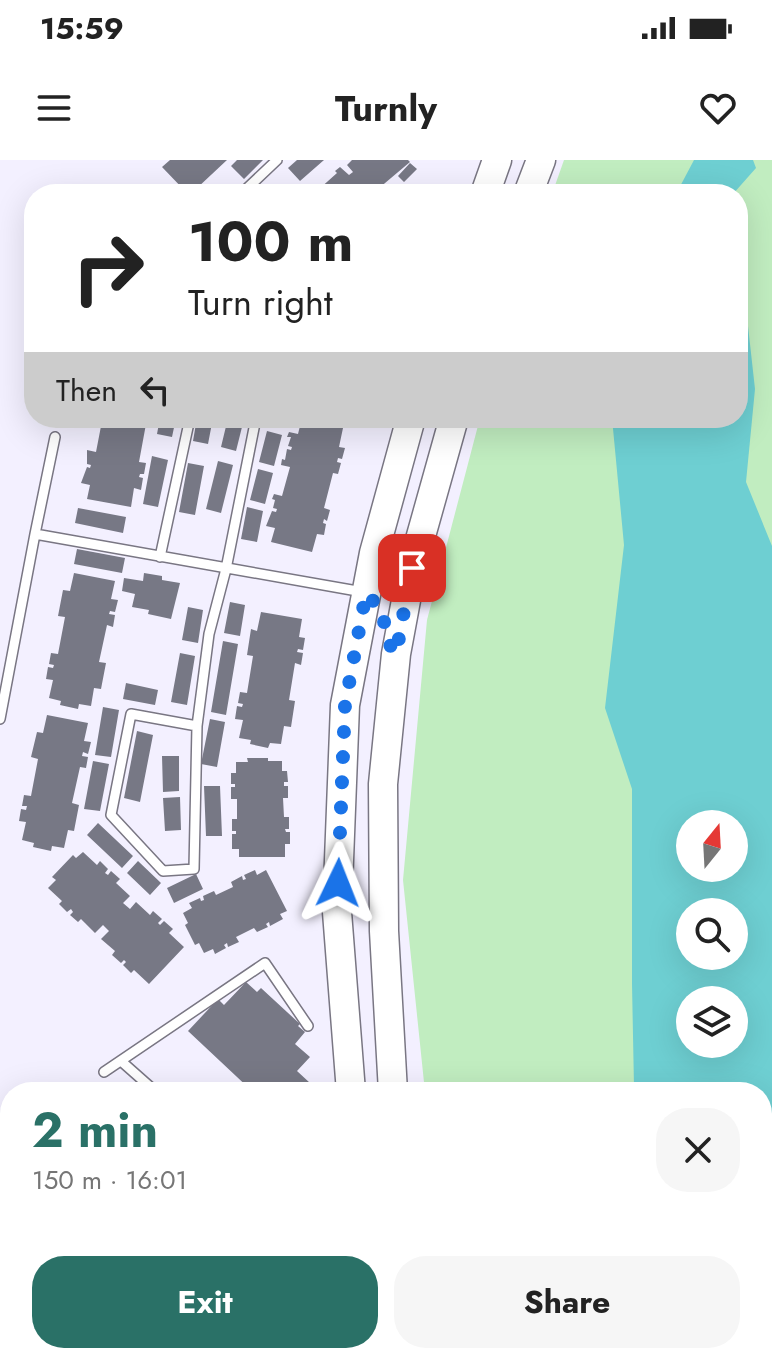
<!DOCTYPE html>
<html lang="en">
<head>
<meta charset="utf-8">
<style>
	body { margin:0; font-family:Jost,sans-serif; background:#f6f6f6; color:#222; height:100vh; display:flex; flex-direction:column; font-size:30px; white-space:nowrap }
	* { box-sizing:border-box; margin:0 }
	p { font-size:26px; color:#767676 }
	.icon { flex:none; width:44px; height:44px; fill:none; stroke:currentColor; stroke-width:2; stroke-linecap:round; stroke-linejoin:round }
	.map { position:relative; flex:1; overflow:hidden }
	.panel { position:absolute; left:0px; top:922px; width:772px; height:282px; display:flex; flex-direction:column; background:#fff; border-radius:32px 32px 0 0; box-shadow:0 8px 32px #0002 }
	.panel>* { flex:none }
	.top-card { position:absolute; left:24px; top:24px; width:724px; height:244px; border-radius:32px; box-shadow:0 8px 32px #0002; background:#fff; color:#222; overflow:hidden }
	.needle { width:52px; rotate:18deg }
	.fabs { position:absolute; left:676px; top:650px; display:grid; gap:16px }
	.fabs a { display:grid; place-items:center; width:72px; height:72px; border-radius:50%; background:#fff; box-shadow:0 8px 32px #0002; font-size:40px }
	.pin { position:absolute; display:grid; place-items:center; width:68px; height:68px; color:#fff; margin:-34px; border-radius:16px; box-shadow:0 4px 12px #0006 }
	.me { position:absolute; width:88px; margin:-44px; rotate:2deg; stroke-linejoin:round; filter:drop-shadow(0 0 6px #0008) }
	.turn { display:flex; align-items:center; gap:28px; height:168px; padding:0 32px; font-size:36px }
	.turn .icon { width:104px; height:104px; stroke-width:2.5 }
	.turn b { display:block; font-size:56px; line-height:68px }
	.then { display:flex; align-items:center; height:76px; padding:0 32px; background:#0003; gap:16px; font-size:30px }
	.round { display:grid; place-items:center; flex:none; width:84px; height:84px; border-radius:32px; background:#f6f6f6 }
	.summary { display:flex; align-items:center; justify-content:space-between; height:136px; padding:0 32px }
	h1 { font-size:48px; font-weight:700; line-height:60px; color:#2a7167 }
	.action { display:flex; gap:16px; margin-top:auto; padding:16px 32px }
	.action a { flex:1; height:92px; border-radius:32px; background:#2a7167; color:#fff; font-size:32px; font-weight:700; line-height:92px; text-align:center }
	.action a+a { background:#f6f6f6; color:#222 }
	.status { display:flex; justify-content:space-between; align-items:center; height:56px; padding:0 40px; background:#fff; direction:ltr }
	.status svg { height:22px; fill:currentColor }
	header { display:flex; justify-content:space-between; align-items:center; height:104px; padding:0 32px; background:#fff; font-size:36px; font-weight:700 }
	.map>svg:first-child { display:block }
	.green { fill:#c1edc0; fill-rule:evenodd }
	.water { fill:#6ecfd2; fill-rule:evenodd }
	.building { fill:#777885 }
	.lines { fill:none; stroke-linecap:round; stroke-linejoin:round }
	.service-casing { stroke:#797683; stroke-width:12 }
	.primary-casing { stroke:#797683; stroke-width:31 }
	.service { stroke:#fff; stroke-width:9 }
	.primary { stroke:#fff; stroke-width:28 }
	.route { stroke:#1a73e8; stroke-width:14; stroke-dasharray:0 25.2 }
</style>
</head>
<body>
<div class="status"><b>15:59</b><svg viewBox="0 0 49 12"><path d="M0 12V9h3v3zM5 12V6h3v6zM10 12V3h3v9zM15 12V0h3v12zM26 1h20v11H26zM47 4h2v5h-2z"/></svg></div>
<header><svg class="icon" aria-label="menu" viewBox="0 0 24 24"><path d="M4 6h16M4 12h16M4 18h16"/></svg>Turnly<svg class="icon" aria-label="heart" viewBox="0 0 24 24"><path d="M12 20l-8-8c-3-5 5-10 8-4 3-6 11-1 8 4z"/></svg></header>
<div class="map">
<svg width="772" height="1203" viewBox="0 0 772 1203">
	<rect width="100%" height="100%" fill="#f3f0ff"/>
	<!-- green -->
	<path class="green" d="M564 0H772V1203H472L470 1194H762V932H425L403 720 427 460 480 258H738V34H552ZM690 664H734V708H690ZM690 752H734V796H690ZM690 840H734V884H690Z"/>
	<!-- water -->
	<path class="water" d="M694 0H753L756 8 733 34H676Z
		M738 119 743 121 755 229 746 322 772 386V1199L762 1192V932H631L634 927 632 824V629L605 548 624 385 612 258H738ZM690 664H734V708H690ZM690 752H734V796H690ZM690 840H734V884H690Z"/>
	<!-- building -->
	<path class="building" d="M170 0H227L196 29 193 26 186 32 162 7Z
		M237 0H263L244 19 231 6Z
		M297 0H324L300 21 288 8Z
		M352 0H408L410 2 372 34H321L318 30 337 13 335 11 340 7 349 15 353 12 347 5Z
		M410 3 417 9 404 22 398 16Z
		M97 258H154L153 266 146 264 139 302 146 303 144 314H140L139 317 143 318 141 330 134 328 131 347 87 339 90 325 81 323 87 307 90 308 91 305 87 304V290L96 292 102 261Z
		M160 258H176L172 277 157 274Z
		M197 258H213L208 284 193 281Z
		M228 258 244 259 236 291 221 287Z
		M302 258 311 261 312 258H324L330 260 329 265 343 268 339 287 345 288 342 299 338 298 337 302 341 303 338 314 333 313 324 348 330 350 327 361 324 359 323 363 326 364 324 375 317 374 312 392 271 382 275 368 266 366 272 351 276 352 277 349 273 348 275 340 272 339 274 334 282 336 290 307 281 305 282 299 285 300 287 289 291 290 292 287 288 286 291 277H287L289 272 298 274Z
		M267 271 282 275 274 306 259 302Z
		M152 296 168 300 158 347 143 344Z
		M218 301 233 305 221 353 206 349Z
		M188 303 204 306 195 355 179 352Z
		M258 309 273 313 265 344 250 340Z
		M247 347 263 351 257 382 241 379Z
		M78 348 126 357 123 373 75 363Z
		M77 389 125 398 122 413 74 404Z
		M74 413 115 421 111 439 118 440 115 452 110 451 109 454 115 455 113 467 107 465 99 502 106 503 101 529 94 528 91 546 79 544 78 549 60 545 61 541 49 538 53 520 46 519 48 507 53 508 54 505 49 504 51 493 58 494 65 457 58 456 63 430 70 431Z
		M144 413 162 416V420L180 423 171 459 148 454 149 450 132 447 135 434 122 431 124 418 143 421Z
		M230 442 245 445 240 476 224 473Z
		M188 447 203 450 198 483 182 480Z
		M261 452 302 459 299 477 305 478 303 490 298 489 297 492 303 493 301 505 295 503 289 540 295 541 291 567 284 566 281 584 270 583 268 588 250 584 251 580 239 578 243 560 235 559 237 546 242 547 243 544 238 543 240 532 247 533 253 496 247 495 251 469 257 471Z
		M223 481 238 484 226 555 211 552Z
		M180 493 195 496 187 545 171 542Z
		M126 523 158 530 155 545 123 539Z
		M103 547 119 550 111 597 95 595Z
		M47 555 88 563 84 581 91 582 88 594 83 592 82 596 88 597 86 608 80 607 72 643 79 645 74 671 68 670 64 688 52 686 51 691 33 687 34 683 22 680 26 662 19 661 21 649 26 650 27 646H22L24 635 31 636 38 599 31 597 37 572 43 573Z
		M210 559 225 562 217 607 201 604Z
		M137 571 153 575 140 642 124 638Z
		M162 596H179V631L163 632Z
		M247 598H268V601H282V611H287L288 622H284V626H288V638H283L284 657H289V669H285L286 672H290V684H285V697H239V689H232V674H236V671H232V659H237V639H231V627H235V624H231V613H236V602H248Z
		M93 601 109 604 100 651 84 649Z
		M204 626H220L222 676H206Z
		M180 637 181 670 165 671 163 638Z
		M98 663 133 696 122 708 87 675Z
		M83 692 97 705 100 701 108 709 105 713 108 715 111 711 120 719 116 723 130 736 123 743 130 749 136 742 150 755 153 751 162 759 158 763 160 765 164 761 173 769 169 773 184 787 149 824 134 810 131 813 123 805 126 802 124 800 121 803 112 795 115 791 101 779 109 771 103 765 95 773 81 759 78 762 70 755 73 752 71 749 67 752 59 744 62 741 48 728 56 720 52 717 73 695 76 698Z
		M138 701 161 723 150 735 127 713Z
		M255 710 257 715 266 710 287 751 280 754 283 759 270 766 269 762 266 764 268 767 257 772 254 768 236 777 239 782 228 787 227 783 224 785 226 788 215 794 213 789 204 793 199 783 195 785 185 765 188 763 183 753 192 748 189 743 200 738 201 741 204 740 203 736 214 731 216 735 233 727 231 722 242 716 243 720 246 719 244 715Z
		M196 714 203 729 174 743 167 728Z
		M246 822 257 832 261 828 300 864 298 866 305 872 295 884 310 897 297 911 310 923 302 932H253L188 871 218 839 224 845Z
		M10 1019V1062L0 1054V1031Z
		M266 1194H291L283 1203H276Z"/>
	<g class="lines">
		<!-- service casing -->
		<g class="service-casing">
			<path id="service" d="M241 34 277 0
				M35 374 363 432
				M160 397 190 258
				M131 554 197 566 194 709 163 711 111 655Z
				M0 559 35 374 55 277
				M197 566 209 474 226 409 256 258
				M121 901 156 932
				M104 912 265 803 308 866"/>
		</g>
		<!-- primary casing -->
		<g class="primary-casing">
			<path id="primary" d="M485 34 497 0
				M528 34 541 0
				M351 932 337 752 345 545 374 393 411 258
				M393 932 384 771 383 624 396 494 412 408 454 258
				M0 1172 10 1175
				M70 1194 98 1203
				M444 1194 446 1203
				M381 1203 385 1194"/>
		</g>
		<!-- service -->
		<use href="#service" class="service"/>
		<!-- primary -->
		<use href="#primary" class="primary"/>
	</g>
	<g class="lines">
		<!-- route -->
		<path class="route" d="M338 723 345 545 366 433 383 452 386 479 396 494 412 408"/>
	</g>
</svg>
<div class="fabs">
<a><svg class="needle" viewBox="-14 -14 28 28"><path d="M0-13l5 13h-10z" fill="#e53935"/><path d="M0 13l5-13h-10z" fill="#767676"/></svg></a>
<a><svg class="icon" aria-label="search" viewBox="0 0 24 24"><circle cx="10" cy="10" r="6"/><path d="M15 15l6 6"/></svg></a>
<a><svg class="icon" aria-label="layers" viewBox="0 0 24 24"><path d="M12 4l9 5-9 5-9-5zM3 14l9 5 9-5"/></svg></a>
</div>
<div class="pin" style="left:412px;top:408px;background:#d93025"><svg class="icon" aria-label="arrive" viewBox="0 0 24 24"><path d="M6 21V4h12l-3 4 3 4H6"/></svg></div>
<svg class="me" style="left:338px;top:723px" viewBox="-20 -20 40 40"><path d="M0-17L14 15 0 8-14 15z" fill="#1a73e8" stroke="#fff" stroke-width="4"/></svg>
<div class="top-card">
<div class="turn"><svg class="icon" aria-label="right" viewBox="0 0 24 24"><path d="M7 20v-9h11M14 6l5 5-5 5"/></svg><div><b>100 m</b>Turn right</div></div>
<div class="then">Then<svg class="icon" aria-label="left" viewBox="0 0 24 24"><path d="M17 20v-9H6M10 6l-5 5 5 5"/></svg></div>
</div>
<section class="panel">
<div class="summary"><div><h1>2 min</h1><p>150 m · 16:01</p></div><a class="round"><svg class="icon" aria-label="close" viewBox="0 0 24 24"><path d="M6 6l12 12M18 6L6 18"/></svg></a></div>
<div class="action"><a>Exit</a><a>Share</a></div>
</section>
</div>
</body>
</html>
